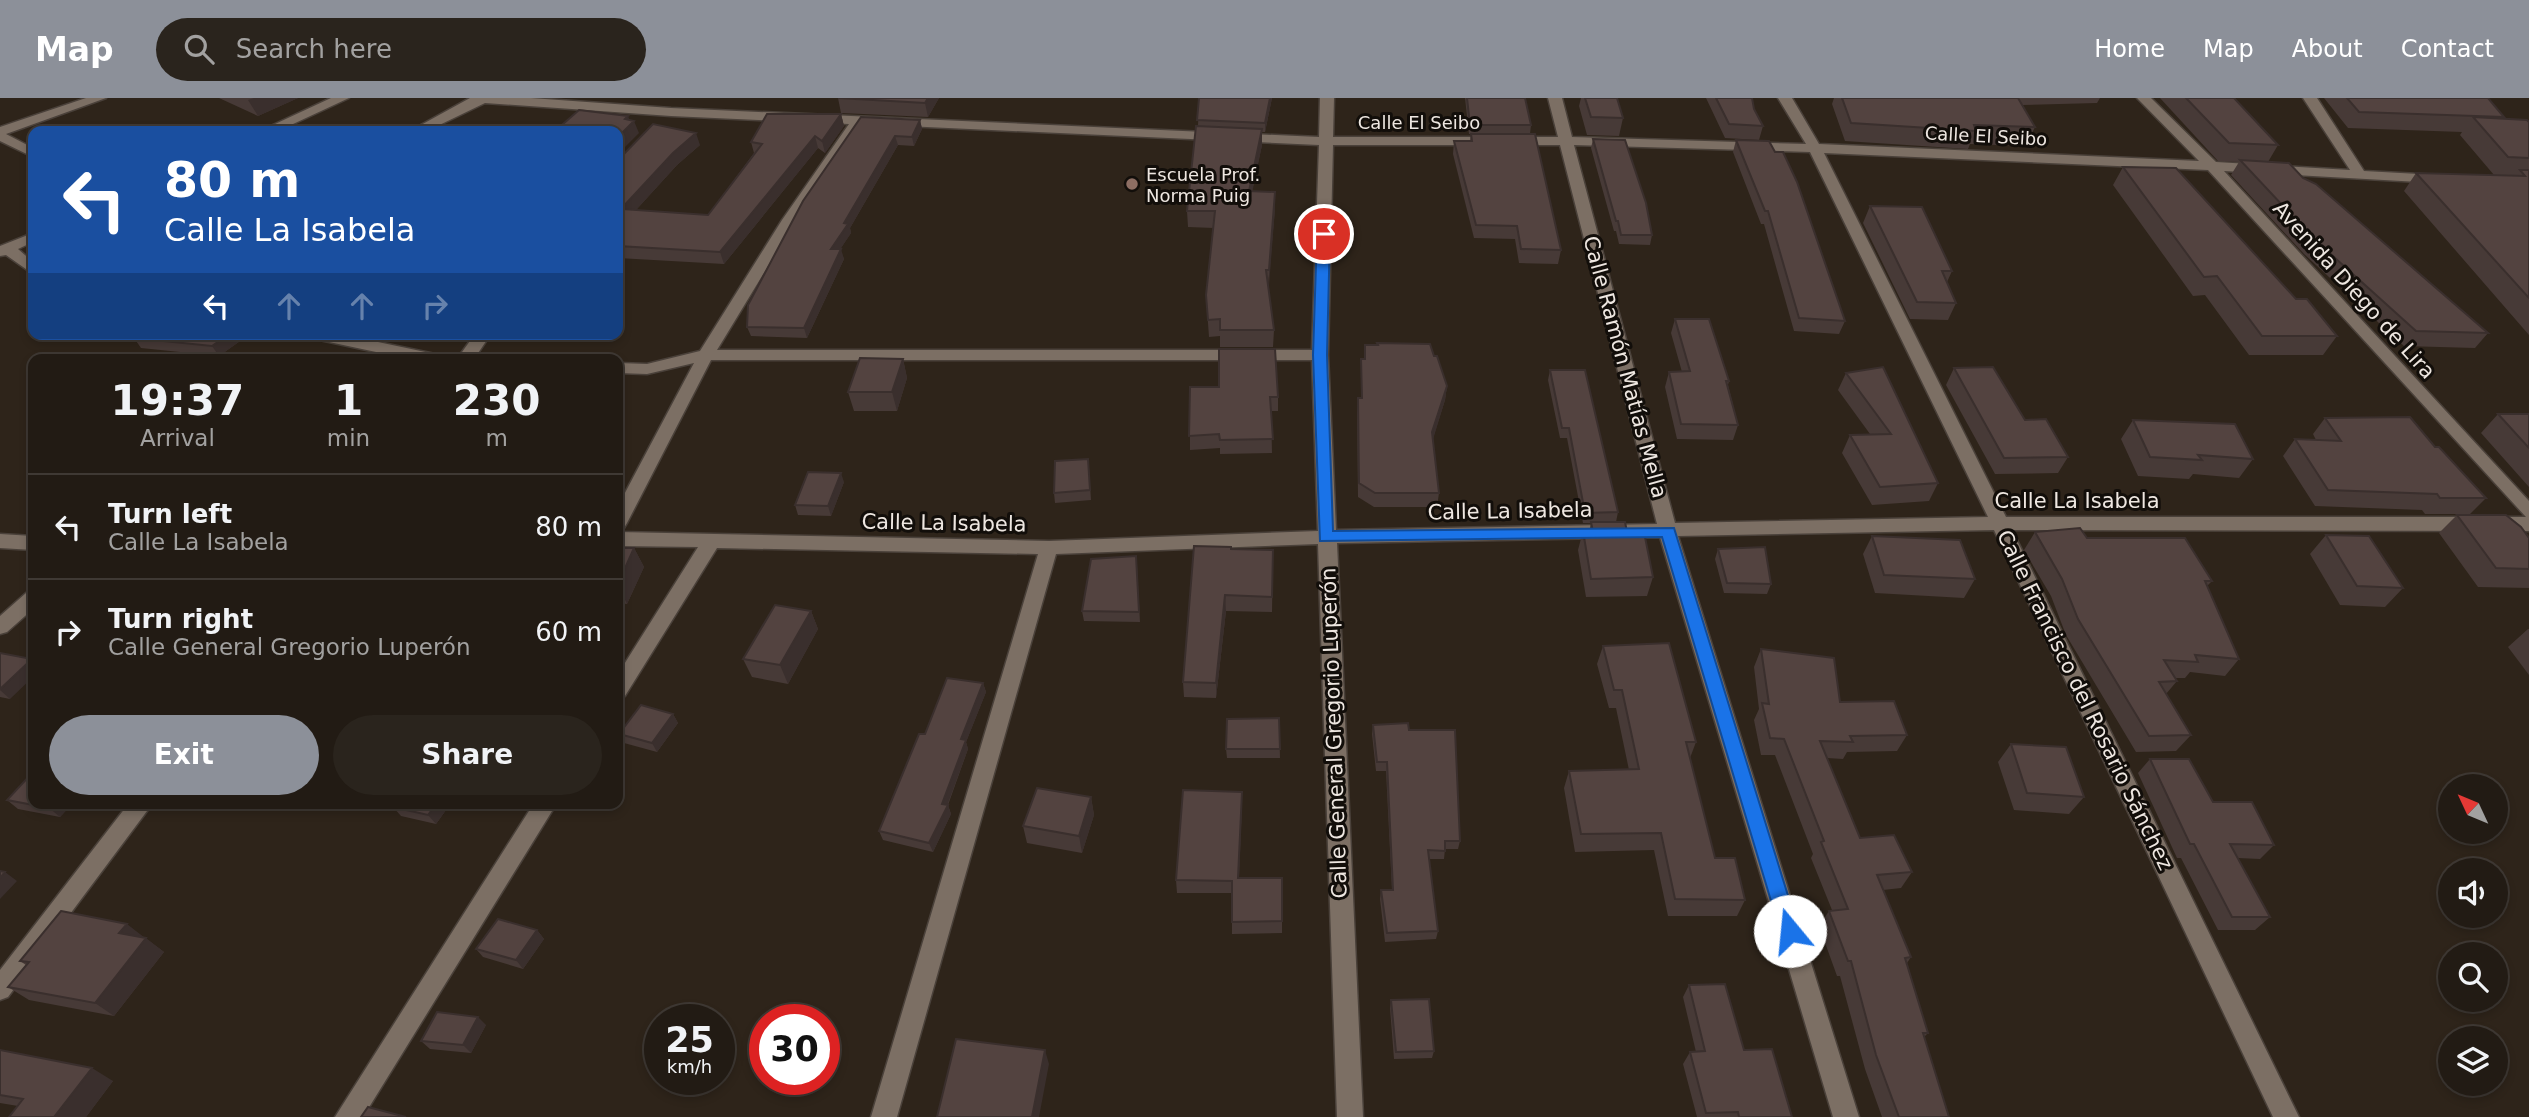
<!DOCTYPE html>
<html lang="en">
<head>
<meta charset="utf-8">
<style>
	body { margin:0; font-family:"DejaVu Sans",sans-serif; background:#2a241d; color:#f1f3f6; height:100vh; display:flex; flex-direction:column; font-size:26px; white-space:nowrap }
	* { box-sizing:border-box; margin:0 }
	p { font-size:23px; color:#a2a1a0 }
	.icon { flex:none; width:38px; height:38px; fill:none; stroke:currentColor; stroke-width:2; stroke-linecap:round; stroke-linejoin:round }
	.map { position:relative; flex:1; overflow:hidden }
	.details { position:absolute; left:28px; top:256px; width:595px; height:455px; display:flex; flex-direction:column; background:#221b14; border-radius:14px; box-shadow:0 4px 10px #0003,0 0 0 2px #3f3934 }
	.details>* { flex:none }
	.guide { position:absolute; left:28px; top:28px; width:595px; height:214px; border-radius:14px; box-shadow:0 4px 10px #0003,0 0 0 2px #3f3934; background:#1a4fa0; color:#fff; overflow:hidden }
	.needle { width:46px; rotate:314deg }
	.controls { position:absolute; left:2438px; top:676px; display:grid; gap:14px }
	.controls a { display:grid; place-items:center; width:70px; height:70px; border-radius:50%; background:#221b14; box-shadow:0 4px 10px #0003,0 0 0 2px #3f3934; font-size:35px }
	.speed { position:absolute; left:644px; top:906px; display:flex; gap:14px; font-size:35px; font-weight:700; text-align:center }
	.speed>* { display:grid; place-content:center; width:91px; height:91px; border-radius:50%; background:#221b14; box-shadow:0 4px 10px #0003,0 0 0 2px #3f3934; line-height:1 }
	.speed small { font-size:18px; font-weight:400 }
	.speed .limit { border:10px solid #d22; background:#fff; color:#111 }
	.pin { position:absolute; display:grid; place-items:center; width:60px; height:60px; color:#fff; margin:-30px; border:4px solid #fff; border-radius:50%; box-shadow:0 2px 7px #0007 }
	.me { position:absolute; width:77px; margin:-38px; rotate:343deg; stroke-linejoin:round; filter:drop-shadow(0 0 5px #0008) }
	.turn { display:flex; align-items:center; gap:24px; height:147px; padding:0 21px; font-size:32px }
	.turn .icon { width:91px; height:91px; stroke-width:2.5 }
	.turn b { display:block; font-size:49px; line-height:60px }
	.lanes { display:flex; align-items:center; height:66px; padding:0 21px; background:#0003; justify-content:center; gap:35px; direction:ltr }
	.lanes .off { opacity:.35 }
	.eta { display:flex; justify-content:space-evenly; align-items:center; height:119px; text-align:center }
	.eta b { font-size:42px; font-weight:800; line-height:49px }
	.action { display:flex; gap:14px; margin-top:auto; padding:14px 21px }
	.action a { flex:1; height:80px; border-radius:42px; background:#8c9099; color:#fff; font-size:28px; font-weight:800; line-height:80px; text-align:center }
	.action a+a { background:#2a241d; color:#f1f3f6 }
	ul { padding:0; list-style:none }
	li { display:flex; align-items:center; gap:21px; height:105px; padding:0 21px; border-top:2px solid #3f3934 }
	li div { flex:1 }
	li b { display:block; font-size:26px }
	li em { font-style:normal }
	header { display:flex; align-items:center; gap:42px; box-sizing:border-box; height:98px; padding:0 35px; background:#8c9099; color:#fff }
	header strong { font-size:33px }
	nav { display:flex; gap:38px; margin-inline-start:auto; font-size:24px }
	.search { width:490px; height:63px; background:#2a241d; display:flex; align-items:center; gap:18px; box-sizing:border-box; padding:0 24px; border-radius:38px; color:#a2a1a0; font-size:26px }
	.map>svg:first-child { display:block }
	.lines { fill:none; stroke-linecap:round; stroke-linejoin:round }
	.minor-casing { stroke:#4a413a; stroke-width:3 }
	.minor { fill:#7c6f64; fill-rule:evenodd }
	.wall { fill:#473a37 }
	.shaded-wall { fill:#3a2f2d }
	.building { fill:#534340; stroke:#3a2f2d; stroke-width:2 }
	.route { fill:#1a73e8; stroke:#114b97; stroke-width:2 }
	.education-dot { fill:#8d6e63; stroke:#120e0a; stroke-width:2.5 }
	.labels { text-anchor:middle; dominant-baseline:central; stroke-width:6; stroke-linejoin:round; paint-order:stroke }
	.far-street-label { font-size:18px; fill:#eee7e1; stroke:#120e0a }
	.far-poi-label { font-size:18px; fill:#eee7e1; stroke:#120e0a; text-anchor:start }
	.street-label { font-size:21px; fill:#eee7e1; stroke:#120e0a }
</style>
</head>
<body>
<header>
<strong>Map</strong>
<div class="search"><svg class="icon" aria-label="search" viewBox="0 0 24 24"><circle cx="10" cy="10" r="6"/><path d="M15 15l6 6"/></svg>Search here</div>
<nav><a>Home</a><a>Map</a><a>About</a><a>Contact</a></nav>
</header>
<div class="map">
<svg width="2529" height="1019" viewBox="0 0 2529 1019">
	<rect width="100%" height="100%" fill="#2e241a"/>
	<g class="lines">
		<!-- minor casing -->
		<g class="minor-casing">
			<path id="minor" d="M86 0H106L6 36 33 50V59L0 43V29Z
				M331 0H349L278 33H260Z
				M470 0H531L671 10 1319 39 1320 0H1334L1333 39H1558L1548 0H1562L1572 39 1806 46 1778 0H1792L1819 46 2199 63 2137 0H2151L2216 64 2350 72 2303 0H2317L2364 73 2437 77 2444 81 2437 85 2224 73 2529 403V433L2012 432 2299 1019H2273L1994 432 1678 438 1859 1019H1833L1660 439 1337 445 1363 1019H1337L1318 446 1056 456 897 1019H871L1038 456 717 450 625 598 618 600V576L698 449 618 448V434L1049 443 1318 433 1312 262H711L627 425 624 430 618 431V408L694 265 647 276 618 275V265L647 266 700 253 782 122 849 26 671 18 485 5 427 33H410ZM862 26 1319 47 1312 252H717L796 122ZM1333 47H1560L1657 426 1336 432 1328 257ZM1574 47 1810 54 1988 419 1675 425ZM1824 55 2208 72 2526 419H2006Z
				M33 135V144L18 151 33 164V176L6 157 0 158V148Z
				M307 236H340L435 256 443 261H409L315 241Z
				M475 236H491L474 261H457Z
				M0 436 33 438V452L0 450Z
				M33 493V511L7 534 0 536V518L26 495Z
				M129 705H153L8 899 0 902V872Z
				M534 705H557L363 1019H335Z"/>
		</g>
		<!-- minor -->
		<use href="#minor" class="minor"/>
	</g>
	<!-- wall -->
	<path class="wall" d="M219 0H298L258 18Z
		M838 0H939L928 19 841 15Z
		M1199 0H1272L1265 34H1262V47L1252 93 1275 94V111L1268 188 1274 232 1273 249H1220V238L1209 239 1206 197 1214 130 1188 129 1187 113 1198 28Z
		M1465 0H1525L1531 27 1530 36H1469Z
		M1581 0H1617L1623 20 1619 38 1587 37 1579 8Z
		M1706 0H1752L1754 11 1763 28 1759 42 1725 40Z
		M1834 0H2100L2097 5 2022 7 2035 29 2026 48 1970 46 1968 51 1845 43 1832 6Z
		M2160 0H2234L2278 47 2268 64 2303 80 2488 235 2475 250 2404 248 2304 156 2231 77 2239 64 2218 63Z
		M2324 0H2488L2504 19 2503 21 2529 24V237L2404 93 2416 75 2494 77 2460 37 2462 34 2348 30Z
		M841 16 844 28 825 55 818 50 724 166 618 160V60L700 47 677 67 636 112 708 117 754 55 751 44Z
		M861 19 920 22 922 31 914 48 898 47 850 130 851 135 840 151 844 161 807 240 751 238 747 229Z
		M1471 36 1561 152 1558 166 1519 165 1515 141 1474 140 1453 56 1454 43H1470Z
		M1593 41 1652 137 1650 147 1619 146 1616 133H1614L1591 50Z
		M1736 42 1775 54 1845 223 1839 236 1794 233 1764 126H1761L1733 54Z
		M2123 69 2296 201 2337 238 2323 257H2249L2205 197 2193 198 2113 87Z
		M1870 108 1952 173 1947 184 1956 205 1948 222 1910 221 1863 125Z
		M1675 221 1729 283 1728 287 1738 327 1733 342 1677 341 1665 289 1669 274H1682L1671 235Z
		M138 236H250L219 258 141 250 134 240Z
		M1377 245 1434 258 1447 288 1445 302 1433 340 1439 395 1437 409H1374L1358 399 1357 314 1358 300H1361V261H1364L1365 247H1377Z
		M903 261 907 280 897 313H854L848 294Z
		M1954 270 2025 322 2068 359 2058 375 1995 376 1946 287Z
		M1550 272 1618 414 1616 424 1627 434 1653 479 1647 498 1586 499 1578 452 1583 433 1589 434 1591 425H1583L1567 340H1560L1548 282Z
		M1846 275 1938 385 1929 403 1872 407 1842 355 1850 337 1870 336 1838 292Z
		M1190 289 1278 299V313H1271L1272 355 1220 356V350L1190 352Z
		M2498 316H2529V389L2481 335Z
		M2325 320 2435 349 2486 400 2470 416H2425L2422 412 2315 408 2283 358 2295 341 2316 342 2313 336Z
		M2133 322 2253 361 2239 380 2193 376 2189 381 2138 378 2121 341Z
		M1089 370 1091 402 1055 405 1054 395Z
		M844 384 831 418 798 417 795 407Z
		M2457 417 2529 440V490L2478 489 2439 435Z
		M2035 434 2087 440 2212 483 2207 488 2239 561 2225 578 2190 574 2185 580H2175L2177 583 2166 596 2191 637 2176 653 2136 654 2066 537 2051 498 2024 452Z
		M2326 437 2403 490 2385 509 2340 507 2310 456Z
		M1872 438 1975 481 1964 500 1875 495 1863 456Z
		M618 450H634L644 469 627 506 618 505Z
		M1231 451 1273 452 1272 514 1226 513 1216 600 1184 599 1183 584Z
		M1718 451 1771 486 1767 496 1724 495 1715 461Z
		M1137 467 1140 524 1084 523 1082 513Z
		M811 513 818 531 788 586 752 579 743 561Z
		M2528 531H2529V577L2508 549Z
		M1603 548 1696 644 1690 660 1715 760 1745 802 1737 818H1668L1654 752 1575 754 1564 690 1569 673 1629 672 1616 610H1609L1597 566Z
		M1761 551 1840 604 1907 637 1897 653 1847 654 1843 661 1827 660 1860 740 1912 774 1901 790 1883 792 1911 859 1907 865 1928 935 1924 939 1949 1019H1882L1865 971 1840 878H1837L1819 828 1829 813 1832 812 1811 760 1813 756 1775 657H1761L1754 622 1759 611 1754 569Z
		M0 555 10 601 0 599Z
		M983 585 986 594 966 644 968 651 948 707 951 716 933 754 883 742 879 733 925 636Z
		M673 616 678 625 657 654 624 645 619 636Z
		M1279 620 1280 660H1227L1226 651Z
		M1373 627 1409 632 1460 743 1458 751H1445L1444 761H1429L1438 833 1436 841 1385 844 1380 801 1381 792H1392L1386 673H1376L1372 636Z
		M2011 646 2084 699 2069 716 2014 712 1998 664Z
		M2150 661 2274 747 2260 761 2238 760 2270 819 2255 832H2218L2181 760H2177L2138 675Z
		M1091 699 1094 717 1082 755 1027 745 1023 728Z
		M7 702 73 705 60 719 18 711Z
		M396 705H451L436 726 401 718 393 709Z
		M1242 706 1239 780H1282V835L1232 836V795H1177L1176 782Z
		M537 832 544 841 523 871 483 859 476 851Z
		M145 840 164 854 114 918 29 902 8 889 26 867 20 863Z
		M1689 887 1744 952 1792 1019H1697L1683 966 1690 954H1696L1683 899Z
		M1391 902 1434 953 1432 960 1394 961 1390 910Z
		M486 927 471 955 430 951 421 943Z
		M0 952 113 983 86 1019H9L18 1008 0 1005Z"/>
	<!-- shaded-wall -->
	<path class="shaded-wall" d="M254 0H298L258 18 248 2Z
		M928 0H939L928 19 925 5Z
		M1270 0H1272L1265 34V25Z
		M841 16 844 28 825 55 822 43Z
		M628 18 631 26 634 23 639 35 618 56V39L625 21Z
		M920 22 922 31 914 48 912 39Z
		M1262 31V47L1249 110V93Z
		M696 35 700 47 677 67 626 123 621 111 673 55Z
		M815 38 818 50 724 166 720 154Z
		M895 38 898 47 850 130 851 135 834 161 831 151 844 125Z
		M1275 94V111L1269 188V172Z
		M841 151 844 161 807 240 804 230Z
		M229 236H250L219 258 212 248Z
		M903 261 907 280 897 313 892 294Z
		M1447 288 1445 302 1431 348 1432 334Z
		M841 375 844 384 831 418 828 408Z
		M634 450 644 469 627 506 618 487Z
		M1225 497 1226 513 1216 600V585Z
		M811 513 818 531 788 586 780 567Z
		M32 561 33 563V579L10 601 0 592Z
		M983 585 986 594 966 644 968 651 947 708 948 707 951 716 933 754 929 745 942 706 961 641Z
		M673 616 678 625 657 654 652 645Z
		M1242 694V706L1238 792V780Z
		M1091 699 1094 717 1082 755 1079 738Z
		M54 705H73L60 719 49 710Z
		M437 705H451L436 726 428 717Z
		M5 774 17 783 0 801V780Z
		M127 826 145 840 119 835Z
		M537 832 544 841 523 871 516 862Z
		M146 840 164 854 114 918 95 905Z
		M478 919 486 927 471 955 463 947Z
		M1045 952 1049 966 1039 1019H1032Z
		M92 970 113 983 86 1019H54Z"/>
	<!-- building -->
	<path class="building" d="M838 0H928L925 5Z
		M1199 0H1270L1265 25 1197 22Z
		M1467 0H1525L1531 27H1470Z
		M1585 0H1617L1623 20 1591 19Z
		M1716 0H1752L1754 11 1763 28 1729 26Z
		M1842 0H2018L2035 29 1974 27 1976 33 1851 25Z
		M2186 0H2234L2278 47 2229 45Z
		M2347 0H2488L2504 19 2359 14Z
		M579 12 628 18 625 21 634 23 618 39V33H555Z
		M767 16H841L822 43 815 38 720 154 618 148V60H620L653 26 696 35 673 55 621 111 708 117 762 46 751 44Z
		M861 19 920 22 912 39 895 38 844 125 848 126 831 151H841L804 230 747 229 748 207 803 103Z
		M2473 19 2527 22 2529 24V60L2508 59Z
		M1196 28 1262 31 1249 93 1275 94 1269 172H1266L1274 232H1220V221L1208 222 1206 197 1215 113H1187Z
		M1471 36H1535L1561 152 1521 151 1517 128 1476 127 1454 43H1472Z
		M1593 41 1625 42 1646 105 1652 137H1621L1618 123H1616Z
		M1736 42 1769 43 1775 54H1783L1797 84 1845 223 1799 220 1768 113H1765Z
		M2240 62 2289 65 2303 80 2316 86 2488 235 2416 233 2314 141Z
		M2123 69 2176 70 2296 201H2307L2337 238H2262L2217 178 2204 179Z
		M2520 72H2529V200L2416 75 2525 78Z
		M1870 108 1922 109 1952 173H1942L1956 205 1917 204Z
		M1675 221H1709L1729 283H1726L1738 327 1681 326 1669 274 1690 273Z
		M138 236H229L212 248 134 240Z
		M1377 245 1430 246 1434 258H1437L1447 288 1432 334 1439 395H1375L1359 385 1358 300H1362L1361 261H1365V247H1378Z
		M1219 251H1275L1278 299H1270L1273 341 1220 342 1219 336 1189 338 1190 289H1219Z
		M860 260 903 261 892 294H848Z
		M1883 269 1938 385 1880 389 1850 337 1891 336 1846 275Z
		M1993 269 2025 322 2046 321 2068 359 2004 360 1954 270Z
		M1550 272H1585L1618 414 1585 415 1569 330H1562Z
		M2498 316H2529V350Z
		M2410 319 2435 349H2439L2486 400H2440L2437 396 2328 392 2295 341 2341 343 2325 320Z
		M2133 322 2235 326 2253 361 2198 357 2202 362 2150 359Z
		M1088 361 1090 392 1054 395 1055 363Z
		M808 374 841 375 828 408 795 407Z
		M2457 417H2506L2521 429 2529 440V471L2496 470Z
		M1591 424H1625L1627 434H1644L1653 479 1591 481 1583 433 1593 434Z
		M2080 430 2087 440H2185L2212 483H2205L2239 561 2195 557 2198 564 2164 562 2177 583 2159 584 2191 637 2149 638 2078 521 2062 481 2035 434Z
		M2326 437 2369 438 2403 490 2357 488Z
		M1872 438 1960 442 1975 481 1884 477Z
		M1194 448 1231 449V451L1273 452 1272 499 1225 497 1216 585 1183 584Z
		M1765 449 1771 486 1727 485 1718 451Z
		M618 450H634L618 486Z
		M1136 458 1139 514 1082 513 1091 461Z
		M775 507 811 513 780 567 743 561Z
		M1669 545 1696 644H1686L1715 760H1735L1745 802 1675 801 1661 735 1581 736 1569 673 1639 671 1622 592H1614L1603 548Z
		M1761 551 1834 560 1840 604 1894 603 1907 637 1850 638 1853 644 1820 643 1860 740 1894 737 1912 774 1877 777 1911 859 1905 860 1928 935H1923L1949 1019H1899L1876 957 1851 863H1848L1829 813 1848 811 1821 744 1824 743 1784 641 1770 640 1762 605 1769 606Z
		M0 555 32 561 0 591Z
		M947 580 983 585 961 641 966 642 942 706 948 707 929 745 879 733 919 636H925Z
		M641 607 673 616 652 645 619 636Z
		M1279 620 1280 651H1226L1227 621Z
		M1408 625 1409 632H1455L1460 743H1445V753L1428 752 1438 833 1387 835 1381 792H1393L1387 664H1377L1373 627Z
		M2011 646 2066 649 2084 699 2027 695Z
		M2150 661H2189L2213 704H2252L2274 747 2230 746 2270 819H2232L2194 746H2190Z
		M33 674V705H54L49 710 7 702Z
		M1037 690 1091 699 1079 738 1023 728Z
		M1183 692 1242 694 1238 780H1282V823L1232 824V783L1176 782Z
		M396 705H437L428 717 393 709Z
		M0 773 5 774 0 780Z
		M61 813 127 826 119 835 146 840 95 905 8 889 29 864 20 863Z
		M498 821 537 832 516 862 476 851Z
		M1725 886 1744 952 1772 951 1792 1019H1739L1738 1014 1706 1015 1690 954 1705 953 1689 887Z
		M1429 901 1434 953 1396 954 1391 902Z
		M437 914 478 919 463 947 421 943Z
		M956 941 1045 952 1032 1019H937Z
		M0 952 92 970 54 1019H9L23 1001 0 997Z
		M368 1009 406 1019H361Z"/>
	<!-- route -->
	<path class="route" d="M1324 133 1330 136 1327 257 1333 433 1674 430 1799 833 1797 839 1790 841 1783 839 1780 833 1662 439 1320 443 1313 257 1317 136Z"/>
	<!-- markers -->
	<circle class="education-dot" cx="1132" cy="86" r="7"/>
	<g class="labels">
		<!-- far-street labels -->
		<g class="far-street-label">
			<text x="1419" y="24">Calle El Seibo</text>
			<text transform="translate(1986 38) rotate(3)">Calle El Seibo</text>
		</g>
		<!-- far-poi labels -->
		<g class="far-poi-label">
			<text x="1146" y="76">Escuela Prof.<tspan x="1146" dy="21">Norma Puig</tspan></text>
		</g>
		<!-- street labels -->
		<g class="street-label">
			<text transform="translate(2354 192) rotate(48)">Avenida Diego de Lira</text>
			<text transform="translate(1625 269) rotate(75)">Calle Ramón Matías Mella</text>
			<text x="2077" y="403">Calle La Isabela</text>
			<text transform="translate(1510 413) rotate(-1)">Calle La Isabela</text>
			<text transform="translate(944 425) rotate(1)">Calle La Isabela</text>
			<text transform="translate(2085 602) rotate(64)">Calle Francisco del Rosario Sánchez</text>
			<text transform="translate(1334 635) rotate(-92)">Calle General Gregorio Luperón</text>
		</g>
	</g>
</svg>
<div class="controls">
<a><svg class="needle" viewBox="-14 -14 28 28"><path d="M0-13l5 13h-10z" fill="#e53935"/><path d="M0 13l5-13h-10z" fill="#a2a1a0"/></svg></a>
<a><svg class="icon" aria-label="sound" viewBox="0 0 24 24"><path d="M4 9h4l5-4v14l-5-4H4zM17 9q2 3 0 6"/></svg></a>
<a><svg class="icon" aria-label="search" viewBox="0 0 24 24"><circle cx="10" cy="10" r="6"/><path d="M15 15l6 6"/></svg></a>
<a><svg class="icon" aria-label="layers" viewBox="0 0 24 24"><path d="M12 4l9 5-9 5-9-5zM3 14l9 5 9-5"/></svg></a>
</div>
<div class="speed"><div>25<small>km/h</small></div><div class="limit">30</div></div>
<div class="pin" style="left:1324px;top:136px;background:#d93025"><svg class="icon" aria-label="arrive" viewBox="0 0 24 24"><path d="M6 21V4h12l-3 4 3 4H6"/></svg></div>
<svg class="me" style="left:1790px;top:833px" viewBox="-20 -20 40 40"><circle r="19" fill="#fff"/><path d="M0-13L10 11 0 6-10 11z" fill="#1a73e8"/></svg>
<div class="guide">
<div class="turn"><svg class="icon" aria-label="left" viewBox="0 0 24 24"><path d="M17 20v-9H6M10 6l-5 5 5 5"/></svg><div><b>80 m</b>Calle La Isabela</div></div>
<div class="lanes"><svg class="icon" aria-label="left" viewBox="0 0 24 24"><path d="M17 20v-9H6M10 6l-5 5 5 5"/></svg><svg class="icon off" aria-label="ahead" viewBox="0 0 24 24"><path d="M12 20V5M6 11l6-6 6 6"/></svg><svg class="icon off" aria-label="ahead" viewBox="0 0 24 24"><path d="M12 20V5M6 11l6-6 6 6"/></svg><svg class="icon off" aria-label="right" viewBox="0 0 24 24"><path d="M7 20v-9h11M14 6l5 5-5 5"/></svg></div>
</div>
<section class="details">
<div class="eta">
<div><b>19:37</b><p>Arrival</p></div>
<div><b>1</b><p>min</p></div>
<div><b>230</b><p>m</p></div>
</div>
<ul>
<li><svg class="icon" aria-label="left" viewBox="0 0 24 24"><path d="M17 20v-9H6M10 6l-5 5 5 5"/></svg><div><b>Turn left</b><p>Calle La Isabela</p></div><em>80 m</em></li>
<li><svg class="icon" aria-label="right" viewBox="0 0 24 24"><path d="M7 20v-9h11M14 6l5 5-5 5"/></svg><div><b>Turn right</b><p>Calle General Gregorio Luperón</p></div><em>60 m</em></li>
</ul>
<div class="action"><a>Exit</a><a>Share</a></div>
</section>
</div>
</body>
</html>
